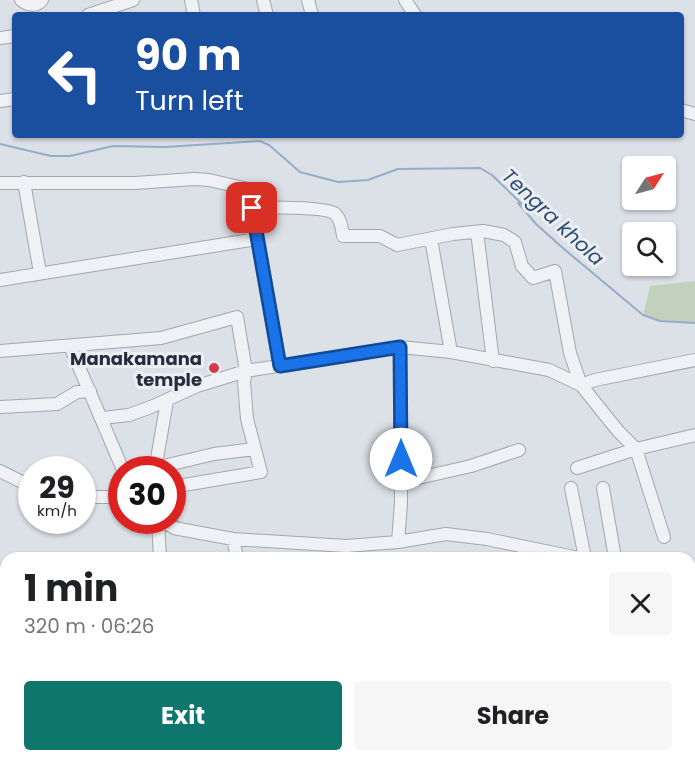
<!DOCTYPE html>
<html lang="en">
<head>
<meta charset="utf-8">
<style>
	body { margin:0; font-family:Poppins,sans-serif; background:#f6f6f6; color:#202124; height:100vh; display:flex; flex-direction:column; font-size:22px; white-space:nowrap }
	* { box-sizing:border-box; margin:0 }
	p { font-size:20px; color:#757577 }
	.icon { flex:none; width:33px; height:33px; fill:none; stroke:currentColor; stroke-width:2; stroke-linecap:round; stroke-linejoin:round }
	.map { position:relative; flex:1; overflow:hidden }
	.drawer { position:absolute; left:0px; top:552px; width:696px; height:210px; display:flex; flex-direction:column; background:#fff; border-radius:18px 18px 0 0; box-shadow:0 2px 4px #0004 }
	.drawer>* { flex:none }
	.banner { position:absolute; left:12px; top:12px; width:672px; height:126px; border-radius:6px; box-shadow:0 2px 4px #0004; background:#1a4fa0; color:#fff; overflow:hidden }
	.needle { width:39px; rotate:54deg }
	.tools { position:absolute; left:622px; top:156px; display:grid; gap:12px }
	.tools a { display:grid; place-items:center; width:54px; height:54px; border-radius:6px; background:#fff; box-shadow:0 2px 4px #0004; font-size:30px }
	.speed { position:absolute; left:18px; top:456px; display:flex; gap:12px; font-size:30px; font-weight:700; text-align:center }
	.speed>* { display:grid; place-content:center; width:78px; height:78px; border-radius:50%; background:#fff; box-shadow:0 2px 4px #0004; line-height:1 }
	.speed small { font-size:15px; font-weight:400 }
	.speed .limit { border:9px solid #d22; background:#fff; color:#111 }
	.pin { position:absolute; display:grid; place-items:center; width:51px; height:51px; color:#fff; margin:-26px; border-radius:12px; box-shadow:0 3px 9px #0006 }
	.me { position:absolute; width:66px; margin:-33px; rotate:0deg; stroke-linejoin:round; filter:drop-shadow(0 0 4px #0008) }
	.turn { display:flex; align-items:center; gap:21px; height:126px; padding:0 24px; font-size:27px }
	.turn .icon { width:78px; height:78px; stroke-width:2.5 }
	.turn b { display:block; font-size:42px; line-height:51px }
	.round { display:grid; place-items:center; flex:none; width:63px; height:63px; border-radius:6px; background:#f6f6f6 }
	.summary { display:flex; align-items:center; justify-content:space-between; height:102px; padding:0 24px }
	h1 { font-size:36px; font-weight:700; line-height:45px }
	.action { display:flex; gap:12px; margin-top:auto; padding:12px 24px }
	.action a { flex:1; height:69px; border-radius:6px; background:#0f766e; color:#fff; font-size:24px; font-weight:700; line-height:69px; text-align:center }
	.action a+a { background:#f6f6f6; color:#202124 }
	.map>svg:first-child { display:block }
	.green { fill:#c1d1bd }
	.water { fill:#95adc9 }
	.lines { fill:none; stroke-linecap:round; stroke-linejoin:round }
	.stream { stroke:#95adc9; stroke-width:2 }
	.minor-casing { stroke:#a1a7b1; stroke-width:14 }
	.minor { stroke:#eff1f5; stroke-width:12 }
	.route-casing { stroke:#114b97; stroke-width:15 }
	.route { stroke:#1a73e8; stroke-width:10 }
	.poi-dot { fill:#d23b4d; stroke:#ebeff4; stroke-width:2 }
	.labels { text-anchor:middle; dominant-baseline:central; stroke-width:6; stroke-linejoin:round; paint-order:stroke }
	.poi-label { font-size:18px; font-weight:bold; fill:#252d3d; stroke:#ebeff4; text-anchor:end }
	.water-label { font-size:20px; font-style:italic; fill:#2e4b72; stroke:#ebeff4 }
</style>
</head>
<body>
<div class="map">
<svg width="695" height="762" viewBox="0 0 695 762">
	<rect width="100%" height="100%" fill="#dce0e7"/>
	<!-- green -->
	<path class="green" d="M695 281V323L660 321 643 315 650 286Z
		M6 677V740H0V678Z
		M237 756H397V757L390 762H254Z
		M564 756H675L677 762H565Z"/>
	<!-- water -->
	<path class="water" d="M6 740V756H237L254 762H0V740Z"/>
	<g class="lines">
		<!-- stream -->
		<path class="stream" d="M0 144 51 156H70L113 146 165 147 260 141 269 145 300 172 338 182 368 180 398 169 480 168 492 175 523 205 518 203 536 224 564 249 643 315 660 321 695 323
			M172 518 182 524"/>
		<!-- minor casing -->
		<g class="minor-casing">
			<path id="minor" d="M21 0C28 6 36 7 42 0
				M191 0 194 15
				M263 0 267 15
				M308 0 312 15
				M405 0 415 15
				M88 15 133 0
				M0 38 15 36
				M0 101 15 99
				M681 110 695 114
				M24 182 40 273
				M0 183H135L194 179 209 180 248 189 252 208C265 207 325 207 334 213 341 218 342 229 343 236H380L397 245 453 234 483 231 504 235 515 242 522 266 533 278 555 271 570 353 581 385 618 431 636 449 664 537
				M252 208 280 366
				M477 232 493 361
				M431 239 451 352
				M0 280 257 239
				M70 346 123 470
				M0 351 161 338 237 317 246 371 244 382 247 419 261 472 172 487
				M0 407 57 404 77 392 90 391
				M102 418 129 415 151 407 197 386 246 371 400 347 451 352 549 370 581 385 595 380 695 360
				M155 468 214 454 254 449
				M577 468 636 449 695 435
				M155 470 167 401
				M0 471 32 487
				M401 482 471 466 519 450
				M571 488 585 558
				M603 488 615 558
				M82 497H122
				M158 520 160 558
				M161 520 174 528 233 539 346 546 398 542 446 534 487 539 579 558
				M233 539 237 558
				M398 542 401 503 400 347
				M0 579 6 585
				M690 587 695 589
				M0 617 6 615
				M0 649 6 647"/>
		</g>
		<!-- minor -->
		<use href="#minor" class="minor"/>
	</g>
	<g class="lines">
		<!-- route casing -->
		<g class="route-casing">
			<path id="route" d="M252 208 280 366 400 347 401 459"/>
		</g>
		<!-- route -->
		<use href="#route" class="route"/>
	</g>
	<!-- markers -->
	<circle class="poi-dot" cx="214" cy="368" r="6"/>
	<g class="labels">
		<!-- poi labels -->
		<g class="poi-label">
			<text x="202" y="358">Manakamana<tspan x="202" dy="21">temple</tspan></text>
		</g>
		<!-- water labels -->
		<g class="water-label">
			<text transform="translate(553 217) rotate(43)">Tengra khola</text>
		</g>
	</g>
</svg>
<div class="tools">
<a><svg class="needle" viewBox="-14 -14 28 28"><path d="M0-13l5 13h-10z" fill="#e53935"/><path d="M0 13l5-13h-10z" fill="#757577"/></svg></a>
<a><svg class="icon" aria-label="search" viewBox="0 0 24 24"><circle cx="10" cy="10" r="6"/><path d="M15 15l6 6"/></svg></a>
</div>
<div class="speed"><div>29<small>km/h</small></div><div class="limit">30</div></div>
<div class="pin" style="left:252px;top:208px;background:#d93025"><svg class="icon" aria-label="arrive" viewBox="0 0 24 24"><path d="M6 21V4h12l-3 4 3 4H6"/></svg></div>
<svg class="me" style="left:401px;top:459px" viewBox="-20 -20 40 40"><circle r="19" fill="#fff"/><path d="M0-13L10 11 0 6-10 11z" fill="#1a73e8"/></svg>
<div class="banner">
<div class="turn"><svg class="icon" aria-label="left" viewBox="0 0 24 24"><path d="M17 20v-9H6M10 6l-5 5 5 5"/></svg><div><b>90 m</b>Turn left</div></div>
</div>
<section class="drawer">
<div class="summary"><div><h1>1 min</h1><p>320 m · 06:26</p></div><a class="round"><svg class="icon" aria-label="close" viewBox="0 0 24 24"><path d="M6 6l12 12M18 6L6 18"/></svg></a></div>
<div class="action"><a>Exit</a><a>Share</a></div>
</section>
</div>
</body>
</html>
